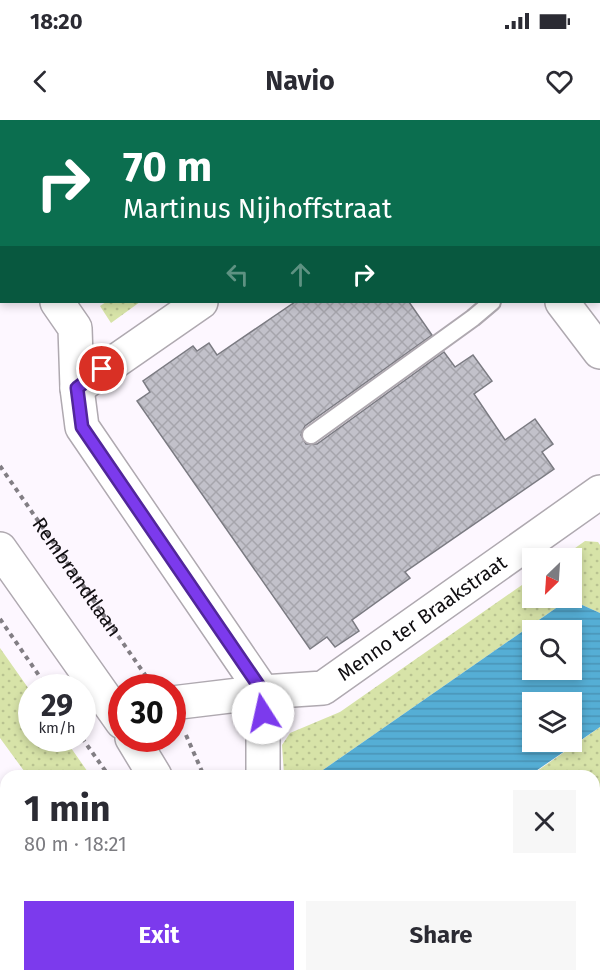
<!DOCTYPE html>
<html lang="en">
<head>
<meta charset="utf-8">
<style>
	body { margin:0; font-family:"Fira Sans",sans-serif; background:#f7f7f7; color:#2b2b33; height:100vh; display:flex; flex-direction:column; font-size:22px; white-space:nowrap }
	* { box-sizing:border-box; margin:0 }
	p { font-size:20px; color:#7c7c81 }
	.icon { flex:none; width:33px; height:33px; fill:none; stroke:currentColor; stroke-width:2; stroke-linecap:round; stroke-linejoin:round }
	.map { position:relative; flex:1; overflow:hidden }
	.panel { position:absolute; left:0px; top:650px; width:600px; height:212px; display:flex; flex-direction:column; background:#fff; border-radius:18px 18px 0 0; box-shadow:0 3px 9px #0003 }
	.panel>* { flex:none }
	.guide { position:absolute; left:0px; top:0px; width:600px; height:183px; box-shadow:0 3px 9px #0003; background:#0b6e4f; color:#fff; overflow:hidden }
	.needle { width:39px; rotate:205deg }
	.controls { position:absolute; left:522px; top:428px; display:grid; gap:12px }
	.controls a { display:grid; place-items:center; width:60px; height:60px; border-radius:0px; background:#fff; box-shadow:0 3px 9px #0003; font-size:30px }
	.speed { position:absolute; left:18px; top:554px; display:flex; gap:12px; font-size:30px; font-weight:700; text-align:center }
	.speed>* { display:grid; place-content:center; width:78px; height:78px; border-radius:50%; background:#fff; box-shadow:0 3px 9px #0003; line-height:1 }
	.speed small { font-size:15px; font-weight:400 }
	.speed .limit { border:9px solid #d22; background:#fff; color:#111 }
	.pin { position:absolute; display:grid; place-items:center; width:51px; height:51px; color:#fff; margin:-26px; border:3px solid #fff; border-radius:50%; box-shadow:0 2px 6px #0007 }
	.me { position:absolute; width:66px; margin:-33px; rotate:350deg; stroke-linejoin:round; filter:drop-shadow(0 0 4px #0008) }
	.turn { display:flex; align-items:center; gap:21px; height:126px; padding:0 24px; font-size:27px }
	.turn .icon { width:78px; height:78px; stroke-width:2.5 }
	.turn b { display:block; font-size:42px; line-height:51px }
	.lanes { display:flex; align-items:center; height:57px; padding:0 24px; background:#0003; justify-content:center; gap:30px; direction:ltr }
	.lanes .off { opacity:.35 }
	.round { display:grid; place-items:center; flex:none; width:63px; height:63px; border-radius:0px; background:#f7f7f7 }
	.summary { display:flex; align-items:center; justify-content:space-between; height:102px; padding:0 24px }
	h1 { font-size:36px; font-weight:700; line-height:45px }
	.button { display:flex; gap:12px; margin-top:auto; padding:12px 24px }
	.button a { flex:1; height:69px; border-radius:0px; background:#7c3aed; color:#fff; font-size:24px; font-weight:700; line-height:69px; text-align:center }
	.button a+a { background:#f7f7f7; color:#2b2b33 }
	.status { display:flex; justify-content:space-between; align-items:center; height:42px; padding:0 30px; background:#fff; direction:ltr }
	.status svg { height:16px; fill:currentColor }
	header { display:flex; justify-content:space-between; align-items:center; height:78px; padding:0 24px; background:#fff; font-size:27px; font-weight:700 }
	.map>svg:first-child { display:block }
	.grass { fill:url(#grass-dots) }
	.water { fill:url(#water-rules); fill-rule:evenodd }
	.building { fill:url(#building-cross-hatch); stroke:#7b7b82; stroke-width:1.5 }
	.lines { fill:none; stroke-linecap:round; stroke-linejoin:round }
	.lane-casing { stroke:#afa9b0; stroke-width:20 }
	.street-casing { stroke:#afa9b0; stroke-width:36 }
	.path { stroke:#827e84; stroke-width:4; stroke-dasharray:4.5 4.5; stroke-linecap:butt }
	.lane { stroke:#fff; stroke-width:16 }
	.street { stroke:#fff; stroke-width:33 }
	.route-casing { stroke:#51269a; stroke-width:15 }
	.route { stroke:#7c3aed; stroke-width:10 }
	.labels { text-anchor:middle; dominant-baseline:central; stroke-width:4.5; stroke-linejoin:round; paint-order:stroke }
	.street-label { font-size:20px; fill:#100e11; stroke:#fff }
</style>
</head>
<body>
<div class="status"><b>18:20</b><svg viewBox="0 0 49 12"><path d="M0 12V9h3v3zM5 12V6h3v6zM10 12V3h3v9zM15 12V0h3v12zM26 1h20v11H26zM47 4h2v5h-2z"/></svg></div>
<header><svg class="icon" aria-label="back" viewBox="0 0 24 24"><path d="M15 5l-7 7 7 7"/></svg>Navio<svg class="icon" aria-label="heart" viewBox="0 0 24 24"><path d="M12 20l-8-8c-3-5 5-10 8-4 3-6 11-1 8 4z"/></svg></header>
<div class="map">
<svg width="600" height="860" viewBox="0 0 600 860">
	<defs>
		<pattern id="grass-dots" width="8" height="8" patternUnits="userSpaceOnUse" patternTransform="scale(1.5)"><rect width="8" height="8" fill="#d7e3a8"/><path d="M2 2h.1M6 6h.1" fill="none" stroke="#b8c290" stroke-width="1.8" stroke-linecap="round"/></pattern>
		<pattern id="water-rules" width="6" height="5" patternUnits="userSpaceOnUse" patternTransform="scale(1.5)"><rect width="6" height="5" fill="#55aed5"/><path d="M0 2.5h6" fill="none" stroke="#4994b6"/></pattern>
		<pattern id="building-cross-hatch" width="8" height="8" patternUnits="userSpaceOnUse" patternTransform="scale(1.5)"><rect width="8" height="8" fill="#c2c1ca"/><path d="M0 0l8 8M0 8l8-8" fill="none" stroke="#a6a5ac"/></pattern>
	</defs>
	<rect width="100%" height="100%" fill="#fdf7ff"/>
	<!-- grass -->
	<path class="grass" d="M54 0H331L332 1 55 2Z
		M106 182H140L111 203 100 186Z
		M585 421 598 422 600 425V493L569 479 320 652V655H284L282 625 290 613 340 592 532 458V477H572V438H561Z
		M0 528 31 572 32 618H64L90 655H27L0 618Z
		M600 607V761L594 752V656H530Z
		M6 840V855H77L80 860H0V845Z"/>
	<!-- water -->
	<path class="water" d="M569 479 600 493V607L530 655H320V652ZM532 510H572V549H532ZM532 582H572V621H532Z"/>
	<!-- building -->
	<path class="building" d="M295 182H409L432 215 305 306 301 315 306 324H317L444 232 455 247 473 235 492 261 474 274 505 320 535 299 553 324 542 332 554 349 405 452 410 458 352 500 359 511 335 527 327 517 310 529 137 281 150 272 143 261 193 226 197 231 209 223 217 235Z"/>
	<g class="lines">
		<!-- lane casing -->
		<g class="lane-casing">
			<path id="lane" d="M311 315 473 198 492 182"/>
		</g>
		<!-- street casing -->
		<g class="street-casing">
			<g id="street">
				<path d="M367 0 368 2"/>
				<path d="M0 100 2 102"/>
				<path d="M57 182 75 208 77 268 82 307 263 572V656"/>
				<path d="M562 182 600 232"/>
				<path d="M77 268 201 182"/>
				<path d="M0 429 122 602"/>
				<path id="s2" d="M172 583 263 572 323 568 600 372"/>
				<path d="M132 618 155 656"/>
				<path d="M279 855 283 860"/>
				<path d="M362 855 371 860"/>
			</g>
		</g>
		<!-- path -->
		<g class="path">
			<path id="s1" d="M0 346 148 559"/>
			<path d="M0 499 47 567"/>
			<path d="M186 615 204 656"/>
			<path d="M82 618 109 656"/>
			<path d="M594 668 600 664"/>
			<path d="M594 740 600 749"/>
			<path d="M0 810 6 809"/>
			<path d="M85 855 89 860"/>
			<path d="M113 860 120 855"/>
		</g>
		<!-- lane -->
		<use href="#lane" class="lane"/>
		<!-- street -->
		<use href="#street" class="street"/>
	</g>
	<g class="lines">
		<!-- route casing -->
		<g class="route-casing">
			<path id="route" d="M102 249 77 268 82 307 263 572V593"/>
		</g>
		<!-- route -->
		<use href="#route" class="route"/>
	</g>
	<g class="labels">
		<!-- street labels -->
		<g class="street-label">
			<text stroke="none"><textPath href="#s1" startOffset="135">Rembrandtlaan</textPath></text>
			<text stroke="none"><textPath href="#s2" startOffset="273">Menno ter Braakstraat</textPath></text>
		</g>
	</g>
</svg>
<div class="controls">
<a><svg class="needle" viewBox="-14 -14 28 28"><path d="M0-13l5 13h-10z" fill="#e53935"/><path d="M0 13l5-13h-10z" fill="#7c7c81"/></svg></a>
<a><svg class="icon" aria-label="search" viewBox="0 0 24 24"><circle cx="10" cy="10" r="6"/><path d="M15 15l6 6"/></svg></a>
<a><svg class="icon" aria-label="layers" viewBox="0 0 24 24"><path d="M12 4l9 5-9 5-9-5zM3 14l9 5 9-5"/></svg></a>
</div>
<div class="speed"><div>29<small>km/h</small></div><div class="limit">30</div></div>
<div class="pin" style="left:102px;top:249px;background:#d93025"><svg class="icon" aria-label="arrive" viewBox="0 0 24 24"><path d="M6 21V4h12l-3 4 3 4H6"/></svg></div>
<svg class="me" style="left:263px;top:593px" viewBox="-20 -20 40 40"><circle r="19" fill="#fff"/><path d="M0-13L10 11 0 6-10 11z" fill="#7c3aed"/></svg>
<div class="guide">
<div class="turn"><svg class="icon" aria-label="right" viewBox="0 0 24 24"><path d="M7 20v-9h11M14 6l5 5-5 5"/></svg><div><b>70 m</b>Martinus Nijhoffstraat</div></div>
<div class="lanes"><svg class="icon off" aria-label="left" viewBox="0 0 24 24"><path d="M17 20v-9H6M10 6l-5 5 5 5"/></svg><svg class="icon off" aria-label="ahead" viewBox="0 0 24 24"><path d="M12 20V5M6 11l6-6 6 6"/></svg><svg class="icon" aria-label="right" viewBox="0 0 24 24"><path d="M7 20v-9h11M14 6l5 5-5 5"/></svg></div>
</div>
<section class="panel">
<div class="summary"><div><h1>1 min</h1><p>80 m · 18:21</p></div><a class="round"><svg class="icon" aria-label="close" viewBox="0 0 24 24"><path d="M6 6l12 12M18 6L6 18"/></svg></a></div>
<div class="button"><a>Exit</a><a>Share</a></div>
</section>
</div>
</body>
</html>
